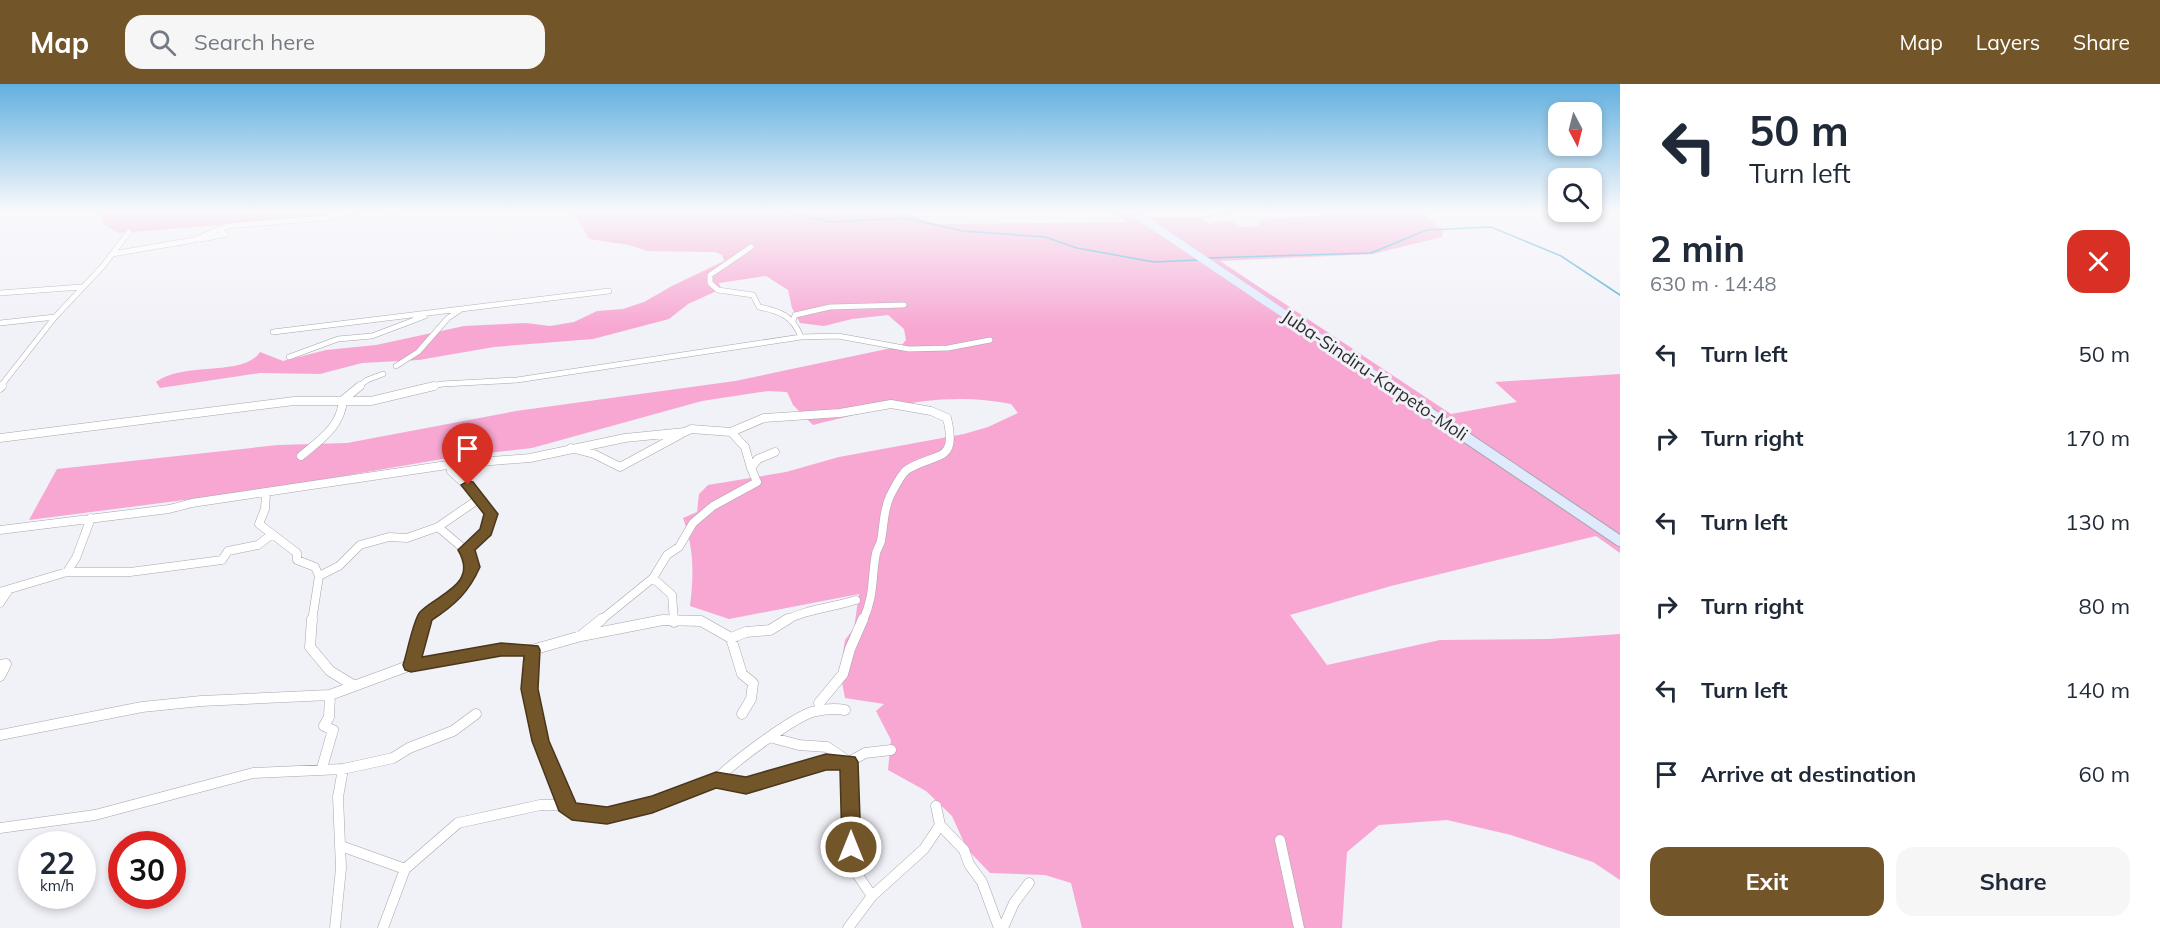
<!DOCTYPE html>
<html lang="en">
<head>
<meta charset="utf-8">
<style>
	body { margin:0; font-family:Mulish,sans-serif; background:#f6f6f7; color:#1f2937; height:100vh; display:flex; flex-direction:column; font-size:22px; white-space:nowrap }
	* { box-sizing:border-box; margin:0 }
	p { font-size:20px; color:#747a83 }
	.icon { flex:none; width:33px; height:33px; fill:none; stroke:currentColor; stroke-width:2; stroke-linecap:round; stroke-linejoin:round }
	.map { position:relative; flex:1; overflow:hidden }
	.panel { display:flex; flex-direction:column; background:#fff; width:540px }
	.panel>* { flex:none }
	.top-card { background:#fff; color:#1f2937; overflow:hidden }
	.needle { width:39px; rotate:173deg }
	.fabs { position:absolute; left:1548px; top:18px; display:grid; gap:12px }
	.fabs a { display:grid; place-items:center; width:54px; height:54px; border-radius:12px; background:#fff; box-shadow:0 3px 9px #0003; font-size:30px }
	.speed { position:absolute; left:18px; top:747px; display:flex; gap:12px; font-size:30px; font-weight:700; text-align:center }
	.speed>* { display:grid; place-content:center; width:78px; height:78px; border-radius:50%; background:#fff; box-shadow:0 3px 9px #0003; line-height:1 }
	.speed small { font-size:15px; font-weight:400 }
	.speed .limit { border:9px solid #d22; background:#fff; color:#111 }
	.pin { position:absolute; display:grid; place-items:center; width:51px; height:51px; color:#fff; margin:-62px -26px; border-radius:50% 50% 50% 0; rotate:-45deg; box-shadow:0 0 6px #0007 }
	.pin .icon { rotate:45deg }
	.me { position:absolute; width:66px; margin:-33px; rotate:0deg; stroke-linejoin:round; filter:drop-shadow(0 0 4px #0008) }
	.turn { display:flex; align-items:center; gap:21px; height:126px; padding:0 30px; font-size:27px }
	.turn .icon { width:78px; height:78px; stroke-width:2.5 }
	.turn b { display:block; font-size:42px; line-height:51px }
	.round { display:grid; place-items:center; flex:none; width:63px; height:63px; border-radius:18px; background:#f6f6f7 }
	.headline { display:flex; align-items:center; justify-content:space-between; height:102px; padding:0 30px }
	h1 { font-size:36px; font-weight:700; line-height:45px }
	.button { display:flex; gap:12px; margin-top:auto; padding:12px 30px }
	.button a { flex:1; height:69px; border-radius:18px; background:#725529; color:#fff; font-size:24px; font-weight:700; line-height:69px; text-align:center }
	.button a+a { background:#f6f6f7; color:#1f2937 }
	ul { padding:0; list-style:none }
	li { display:flex; align-items:center; gap:18px; height:84px; padding:0 30px }
	li div { flex:1 }
	li b { display:block; font-size:22px }
	li em { font-style:normal }
	header { display:flex; align-items:center; gap:36px; box-sizing:border-box; height:84px; padding:0 30px; background:#725529; color:#fff }
	header strong { font-size:28px }
	nav { display:flex; gap:33px; margin-inline-start:auto; font-size:21px }
	.search { width:420px; height:54px; background:#f6f6f7; display:flex; align-items:center; gap:15px; box-sizing:border-box; padding:0 21px; border-radius:18px; color:#747a83; font-size:22px }
	main { display:flex; flex:1; min-height:0 }
	.map>svg:first-child { display:block }
	.green { fill:#f7a7d2 }
	.lines { fill:none; stroke-linecap:round; stroke-linejoin:round }
	.stream { stroke:#39a9d1; stroke-width:1.5 }
	.minor-far2-casing { stroke:#a7a6ac; stroke-width:6 }
	.minor-far1-casing { stroke:#a7a6ac; stroke-width:9 }
	.minor-casing { stroke:#a7a6ac; stroke-width:11 }
	.secondary-far1-casing { stroke:#a7a6ac; stroke-width:8 }
	.secondary-casing { stroke:#a7a6ac; stroke-width:12 }
	.minor-far2 { stroke:#fff; stroke-width:5 }
	.minor-far1 { stroke:#fff; stroke-width:8 }
	.minor { stroke:#fff; stroke-width:10 }
	.secondary-far1 { stroke:#dfebfd; stroke-width:8 }
	.secondary { stroke:#dfebfd; stroke-width:10 }
	.route { fill:#725529; stroke:#4a371b; stroke-width:1.5 }
	.labels { text-anchor:middle; dominant-baseline:central; stroke-width:6; stroke-linejoin:round; paint-order:stroke }
	.street-label { font-size:18px; fill:#2c2c2e; stroke:#f1f1f8 }
</style>
</head>
<body>
<header>
<strong>Map</strong>
<div class="search"><svg class="icon" aria-label="search" viewBox="0 0 24 24"><circle cx="10" cy="10" r="6"/><path d="M15 15l6 6"/></svg>Search here</div>
<nav><a>Map</a><a>Layers</a><a>Share</a></nav>
</header>
<main>
<div class="map">
<svg width="1620" height="844" viewBox="0 0 1620 844">
	<rect width="100%" height="100%" fill="#f1f1f8"/>
	<!-- green -->
	<path class="green" d="M107 126H348L334 132 118 149 103 140 101 131Z
		M563 126H847L852 129 908 130 936 140 1127 138 1111 126H1189L1209 140 1230 136 1240 143 1259 142 1260 135 1419 126 1443 147 1442 153 1373 170 1220 177 1451 330 1517 318 1495 298 1620 290V469L1596 452 1391 502 1290 531 1327 581 1440 556 1549 555 1620 550V796L1593 778 1511 751 1447 736 1379 741 1347 768 1342 844H1082L1071 799 1045 791 990 789 967 765 952 732 926 707 888 686 891 656 876 627 884 620 845 614 840 588 845 556 854 544 859 510 729 535 690 522C694 490 694 464 683 434L697 428 699 410 708 401 786 388 839 373 964 350 988 343 1018 329 1011 320C939 306 882 325 813 341L793 321 787 308 768 307 702 317 532 364 454 373 262 406 29 436 57 385 278 361 347 359 516 327 735 297 901 262 906 256 904 245 888 231 852 235 824 242 800 239 792 224 788 206 766 192 719 199 721 205 688 220 669 235 593 255 494 263 419 276 362 279 320 290 260 289 160 304 156 298C183 277 244 293 260 268L283 277 326 266 376 261 464 242 526 239 550 242 574 238 597 227 623 225 644 218 672 202 724 177 722 171 715 168 648 167 629 161 589 155 576 132Z"/>
	<g class="lines">
		<!-- stream -->
		<path class="stream" d="M779 126 830 138 905 134 963 147 1045 153 1077 164 1154 178 1198 176
			M1207 174 1371 169 1427 146 1491 143 1561 172 1620 211"/>
		<!-- minor-far2 casing -->
		<g class="minor-far2-casing">
			<path id="minor-far2" d="M386 126H397
				M1138 131H1195L1231 126
				M202 155 226 150 218 145
				M112 170 194 156 227 142 325 134 359 126
				M0 209 81 203
				M793 237 795 231 830 223 904 221
				M0 239 55 233
				M273 248 609 207
				M801 253 838 252 909 265 948 264 990 256
				M289 273 338 255 372 252 425 232
				M396 282 418 268 448 234 460 226
				M0 303 55 233 103 182 129 148
				M358 303 367 296 383 290
				M428 303 442 300 517 296 801 253C793 232 780 227 759 223L753 211 718 206 710 199V191L751 163"/>
		</g>
		<!-- minor-far1 casing -->
		<g class="minor-far1-casing">
			<path id="minor-far1" d="M0 304 2 302
				M731 348 745 363 751 384
				M0 354 294 317H371L434 302
				M571 364 594 370 620 383 681 350
				M301 372C320 356 341 343 343 316L360 302
				M266 410 265 425 259 440 297 469V476L315 483 319 492
				M0 446 169 425 192 419 454 380 530 374 625 354 685 348 691 345 731 348 764 334 840 329 891 320 931 327 947 334C958 379 937 368 908 385 901 389 894 405 890 412 883 427 884 441 881 457 880 461 877 465 876 469 871 496 875 509 863 537
				M465 466 486 447 491 430 480 414
				M67 488 76 474 91 434
				M653 494 672 511 674 537
				M0 508 67 488H130L222 476 228 467 258 461 271 451
				M0 519 8 507
				M312 537 319 492 339 482 360 461 389 453 407 454 438 443 480 414 451 387 454 380
				M425 537 426 532C450 517 471 501 470 470L438 443
				M600 537 653 494 667 471 679 463 693 439 713 422 757 398 751 384 758 375 775 368
				M659 537H693
				M785 537C803 526 834 523 856 516"/>
		</g>
		<!-- minor casing -->
		<g class="minor-casing">
			<path id="minor" d="M312 535 310 563 330 587 353 601
				M674 535V538
				M582 551 602 535
				M731 554 742 590 753 599 751 615 742 630
				M532 566 530 605 541 657 566 721
				M0 581 6 580 0 592
				M411 581 425 535
				M819 619 843 590 850 565 863 535
				M0 651 142 623 201 617 330 611 411 581 501 565 532 566 581 552 663 536 701 537 731 554 746 548 770 546 788 535
				M773 654 799 661 827 663 849 678 851 763 855 787 872 812 848 844
				M322 684 333 646 324 642 329 633 330 611
				M716 696C732 679 791 635 812 628 824 625 834 624 845 626
				M936 722 940 741
				M0 744 95 731 253 689 343 685 393 674 409 664 453 647 476 630
				M1280 756 1299 844
				M341 762 405 785
				M872 812 924 765 940 741 964 766 969 780 982 798 999 844
				M335 844 341 784 338 713 343 685
				M383 844 405 785 458 739 540 721H566L572 727 607 732 652 720 716 696 746 701 826 678H849L865 669 891 666
				M1003 844 1014 819 1029 799"/>
		</g>
		<!-- secondary-far1 casing -->
		<g class="secondary-far1-casing">
			<path id="secondary-far1" d="M1130 126 1393 303"/>
		</g>
		<!-- secondary casing -->
		<g class="secondary-casing">
			<path id="secondary" d="M1390 302 1620 457"/>
		</g>
		<!-- minor-far2 -->
		<use href="#minor-far2" class="minor-far2"/>
		<!-- minor-far1 -->
		<use href="#minor-far1" class="minor-far1"/>
		<!-- minor -->
		<use href="#minor" class="minor"/>
		<!-- secondary-far1 -->
		<use href="#secondary-far1" class="secondary-far1"/>
		<!-- secondary -->
		<use href="#secondary" class="secondary"/>
	</g>
	<!-- sky -->
	<linearGradient id="sky" x2="0" y2="1"><stop stop-color="#62b0df"/><stop offset="0.52" stop-color="#f9f9fc"/><stop offset="1" stop-color="#f9f9fc" stop-opacity="0"/></linearGradient>
	<rect width="1620" height="244" fill="url(#sky)"/>
	<!-- route -->
	<path class="route" d="M468 397 473 398 498 430 491 451 475 466 480 483C469 508 455 521 432 536L422 573 501 559 538 562 540 566 538 605 549 657 576 719 607 723 652 712 716 688 746 693 826 670 855 673 858 678 861 763 858 769 851 772 844 769 842 763 840 686H826L746 710 716 704 652 729 607 740 572 736 559 727 532 657 521 605 524 572H501L411 588 405 586 403 581C407 570 413 536 420 528 437 510 479 501 458 466L480 445 484 430 461 401Z"/>
	<g class="labels">
		<!-- street labels -->
		<g class="street-label">
			<text transform="translate(1375 291) rotate(34)">Juba-Sindiru-Karpeto-Moli</text>
		</g>
	</g>
</svg>
<div class="fabs">
<a><svg class="needle" viewBox="-14 -14 28 28"><path d="M0-13l5 13h-10z" fill="#e53935"/><path d="M0 13l5-13h-10z" fill="#747a83"/></svg></a>
<a><svg class="icon" aria-label="search" viewBox="0 0 24 24"><circle cx="10" cy="10" r="6"/><path d="M15 15l6 6"/></svg></a>
</div>
<div class="speed"><div>22<small>km/h</small></div><div class="limit">30</div></div>
<div class="pin" style="left:468px;top:401px;background:#d93025"><svg class="icon" aria-label="arrive" viewBox="0 0 24 24"><path d="M6 21V4h12l-3 4 3 4H6"/></svg></div>
<svg class="me" style="left:851px;top:763px" viewBox="-20 -20 40 40"><circle r="17" fill="#725529" stroke="#fff" stroke-width="3"/><path d="M0-11L8 9 0 5-8 9z" fill="#fff"/></svg>
</div>
<section class="panel">
<div class="top-card">
<div class="turn"><svg class="icon" aria-label="left" viewBox="0 0 24 24"><path d="M17 20v-9H6M10 6l-5 5 5 5"/></svg><div><b>50 m</b>Turn left</div></div>
</div>
<div class="headline"><div><h1>2 min</h1><p>630 m · 14:48</p></div><a class="round" style="background:#d93025;color:#fff"><svg class="icon" aria-label="close" viewBox="0 0 24 24"><path d="M6 6l12 12M18 6L6 18"/></svg></a></div>
<ul>
<li><svg class="icon" aria-label="left" viewBox="0 0 24 24"><path d="M17 20v-9H6M10 6l-5 5 5 5"/></svg><div><b>Turn left</b></div><em>50 m</em></li>
<li><svg class="icon" aria-label="right" viewBox="0 0 24 24"><path d="M7 20v-9h11M14 6l5 5-5 5"/></svg><div><b>Turn right</b></div><em>170 m</em></li>
<li><svg class="icon" aria-label="left" viewBox="0 0 24 24"><path d="M17 20v-9H6M10 6l-5 5 5 5"/></svg><div><b>Turn left</b></div><em>130 m</em></li>
<li><svg class="icon" aria-label="right" viewBox="0 0 24 24"><path d="M7 20v-9h11M14 6l5 5-5 5"/></svg><div><b>Turn right</b></div><em>80 m</em></li>
<li><svg class="icon" aria-label="left" viewBox="0 0 24 24"><path d="M17 20v-9H6M10 6l-5 5 5 5"/></svg><div><b>Turn left</b></div><em>140 m</em></li>
<li><svg class="icon" aria-label="arrive" viewBox="0 0 24 24"><path d="M6 21V4h12l-3 4 3 4H6"/></svg><div><b>Arrive at destination</b></div><em>60 m</em></li>
</ul>
<div class="button"><a>Exit</a><a>Share</a></div>
</section>
</main>
</body>
</html>
